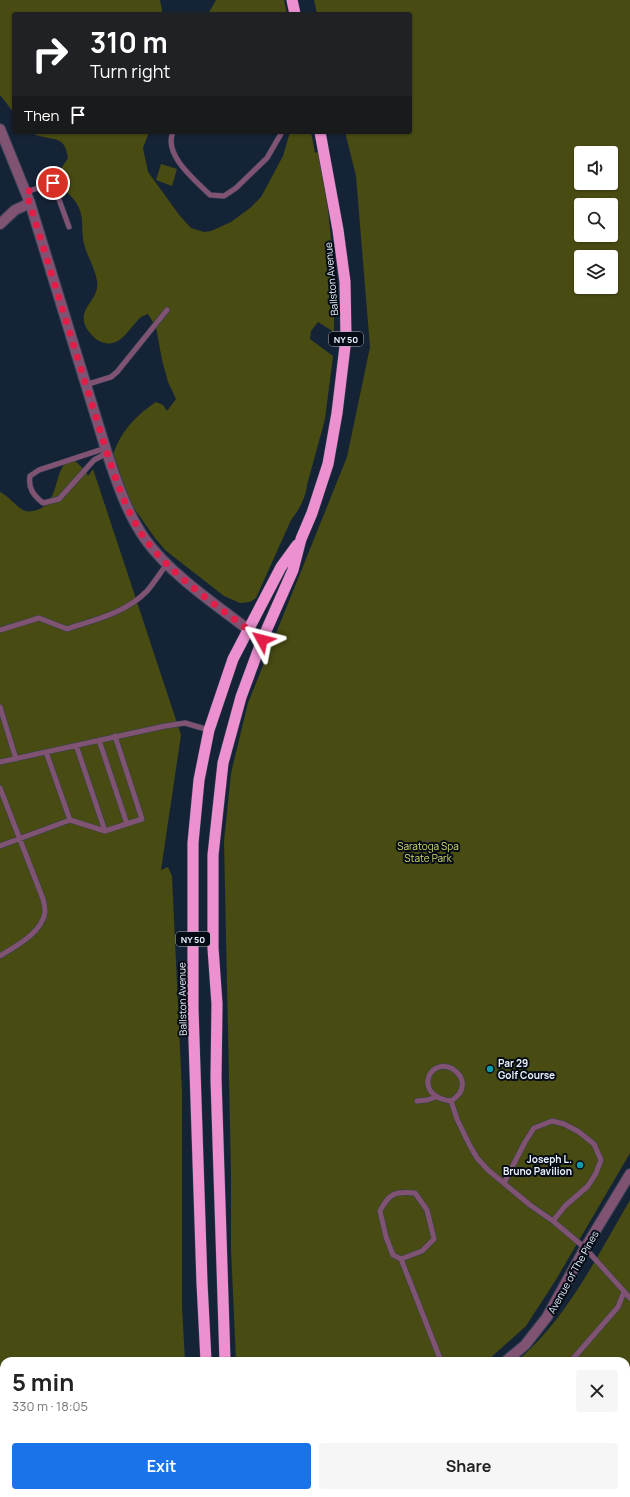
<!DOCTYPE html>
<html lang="en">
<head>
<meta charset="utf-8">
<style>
	body { margin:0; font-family:Manrope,sans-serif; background:#f6f6f6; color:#222; height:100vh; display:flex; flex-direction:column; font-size:15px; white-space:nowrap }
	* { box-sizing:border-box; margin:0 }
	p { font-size:13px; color:#767676 }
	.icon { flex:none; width:22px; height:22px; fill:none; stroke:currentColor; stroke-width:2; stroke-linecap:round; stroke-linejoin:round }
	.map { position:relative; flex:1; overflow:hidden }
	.details { position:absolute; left:0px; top:1357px; width:630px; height:140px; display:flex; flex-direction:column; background:#fff; border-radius:12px 12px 0 0; box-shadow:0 1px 3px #0004 }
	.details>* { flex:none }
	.hud { position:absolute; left:12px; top:12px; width:400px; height:122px; border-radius:4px; box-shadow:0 1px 3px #0004; background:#202124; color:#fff; overflow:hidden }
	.tools { position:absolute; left:574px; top:146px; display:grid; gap:8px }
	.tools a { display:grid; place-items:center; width:44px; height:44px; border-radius:4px; background:#fff; box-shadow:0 1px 3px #0004; font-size:20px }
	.pin { position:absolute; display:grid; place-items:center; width:34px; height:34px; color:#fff; margin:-17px; border:2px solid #fff; border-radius:50%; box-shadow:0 1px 4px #0007 }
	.me { position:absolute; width:44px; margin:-22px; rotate:308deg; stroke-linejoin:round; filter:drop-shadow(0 0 3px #0008) }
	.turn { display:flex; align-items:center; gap:14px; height:84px; padding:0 12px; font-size:18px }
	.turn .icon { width:52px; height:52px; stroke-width:2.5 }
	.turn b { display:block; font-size:28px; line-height:34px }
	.then { display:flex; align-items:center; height:38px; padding:0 12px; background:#0003; gap:8px; font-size:15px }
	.round { display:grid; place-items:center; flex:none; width:42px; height:42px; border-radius:4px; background:#f6f6f6 }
	.head { display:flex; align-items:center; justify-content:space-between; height:68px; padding:0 12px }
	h1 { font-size:24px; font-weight:700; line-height:30px }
	.button { display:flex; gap:8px; margin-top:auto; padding:8px 12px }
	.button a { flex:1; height:46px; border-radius:4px; background:#1a73e8; color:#fff; font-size:16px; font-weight:700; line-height:46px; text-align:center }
	.button a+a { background:#f6f6f6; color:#222 }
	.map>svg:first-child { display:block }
	.green { fill:#484b12; fill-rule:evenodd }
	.water { fill:#246162; stroke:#5f8c90 }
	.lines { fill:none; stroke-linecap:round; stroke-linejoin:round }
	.stream { stroke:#5f8c90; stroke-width:3.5 }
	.service-casing { stroke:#334053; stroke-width:6 }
	.minor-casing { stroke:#334053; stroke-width:12 }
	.tertiary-casing { stroke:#334053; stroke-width:12 }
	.trunk-casing { stroke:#334053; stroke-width:12 }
	.service { stroke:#805372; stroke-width:5 }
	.minor { stroke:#805372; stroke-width:10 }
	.tertiary { stroke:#805372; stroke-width:10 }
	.trunk { stroke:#ec90d0; stroke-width:11 }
	.route { stroke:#e11d48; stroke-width:7; stroke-dasharray:0 12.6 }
	.culture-dot { fill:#0f9aa8; stroke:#060c15; stroke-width:1.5 }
	.labels { text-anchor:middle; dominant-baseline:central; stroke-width:4; stroke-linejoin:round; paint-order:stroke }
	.shield { fill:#060c15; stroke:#a6adb7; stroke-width:1 }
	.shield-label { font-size:9px; font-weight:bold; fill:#eaf2fd }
	.street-label { font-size:10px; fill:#eaf2fd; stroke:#060c15 }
	.park-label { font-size:10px; fill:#d5db6e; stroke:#060c15 }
	.poi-label { font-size:10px; font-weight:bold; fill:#eaf2fd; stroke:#060c15; text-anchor:start }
</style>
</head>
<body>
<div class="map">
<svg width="630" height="1497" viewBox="0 0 630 1497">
	<rect width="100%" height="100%" fill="#152337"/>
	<!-- green -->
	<path class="green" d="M0 0H160L162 10 161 14H14V113L0 95Z
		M216 0H284L287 14H208Z
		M314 0H630V1153L557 1278 526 1326 487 1361H236L231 1249V1173L224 841 231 773 248 703 347 457 370 347 356 176 345 132H410V14H317ZM581 153H611V183H581ZM581 205H611V235H581ZM581 257H611V287H581Z
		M30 132H149L143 148 148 172 180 216 191 228 204 232 211 231 231 222 250 208 261 197 283 156 290 132H311L315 153 318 152 328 209 331 240 334 275V332L318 322 311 331 310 339 333 356 325 419 307 485C306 497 299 510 291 520L256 598 250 602 240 603 224 596 165 550 155 538 124 494 112 459C119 433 134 417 156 402L163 405 167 411 176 399 168 382 162 360 156 327 148 314C145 315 142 316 140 318 130 327 121 347 105 343 99 342 93 337 90 333 71 310 101 301 97 281 95 268 87 256 84 244 81 232 84 219 79 208 74 195 60 190 56 176L68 158C65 139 59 140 43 137 38 136 34 134 30 132Z
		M161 164 177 169 172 186 156 180Z
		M67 461H75L86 471 88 476 93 469 181 735 161 870 168 867 172 876 182 1092V1307L185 1361H4V1425L0 1419V492C9 496 16 507 25 511 30 512 33 511 37 510 59 503 53 475 67 461Z
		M630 1200V1497H324L330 1493H626V1361H517C566 1320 598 1255 630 1200Z
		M12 1493H193V1497H11Z
		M251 1493H296L290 1497H255Z"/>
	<!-- water -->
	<path class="water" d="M0 1419 4 1425V1493H12L11 1497H0Z"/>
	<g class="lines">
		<!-- stream -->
		<path class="stream" d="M46 1493 47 1497
			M119 1493 125 1497"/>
		<!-- service casing -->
		<g class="service-casing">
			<path id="service" d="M173 132C163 155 195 180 210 195L224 196 236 188 267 158 282 132
				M26 192 53 183 69 227
				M85 385 111 377 117 372 167 310
				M106 448 39 470 30 476C28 488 33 495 43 503L59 499 94 460 107 453
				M0 630 39 618 67 629C94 620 126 613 147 591 154 583 160 573 167 564
				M0 707 16 759
				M99 740 127 824
				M76 745 105 831
				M46 752 70 820
				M0 762 165 726 185 723 209 730
				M0 788 43 899C44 903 45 908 45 912 42 933 16 946 0 956
				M0 846 70 820 105 831 142 819 115 736
				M417 1101 427 1100 436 1097
				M451 1101C412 1096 429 1056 453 1069 457 1072 461 1076 462 1081 464 1091 458 1096 451 1101L457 1119 469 1144 477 1158 488 1170 530 1205 553 1221 585 1248 630 1298
				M504 1183 525 1142 534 1128 552 1121 564 1124 579 1132 594 1144 601 1160 596 1173 588 1186 565 1206 553 1221
				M401 1259 422 1251 434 1239 427 1210 415 1193C396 1191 389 1193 380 1211L386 1237 393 1255 401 1259 441 1361
				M571 1361 618 1307 624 1292
				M626 1428 630 1427"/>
		</g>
		<!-- minor casing -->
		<g class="minor-casing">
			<path id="minor" d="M0 224 15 210 30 203"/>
		</g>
		<!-- tertiary casing -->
		<g class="tertiary-casing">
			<path id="tertiary" d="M0 129 30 203 107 453C117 483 127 513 145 539 172 577 225 611 262 640
				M506 1361 525 1345 547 1317 585 1248 630 1174
				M310 1497 317 1493"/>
		</g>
		<!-- trunk casing -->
		<g class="trunk-casing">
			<path id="trunk" d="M292 0 295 14
				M206 1361 202 1283 193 1009V843L199 780 209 730 233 659 281 567 297 545
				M225 1361 216 1079 217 1004 213 948V855L223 763 241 697 262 640 293 570 301 539 312 513 328 464 337 413 346 338 345 282 338 230 320 132
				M216 1493V1497
				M237 1493V1497"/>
		</g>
		<!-- service -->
		<use href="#service" class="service"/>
		<!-- minor -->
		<use href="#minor" class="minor"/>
		<!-- tertiary -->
		<use href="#tertiary" class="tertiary"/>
		<!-- trunk -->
		<use href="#trunk" class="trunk"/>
	</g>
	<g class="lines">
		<!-- route -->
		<path class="route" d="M53 183 26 192 107 453C117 483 127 513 145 539 172 577 225 611 262 640"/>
	</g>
	<!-- markers -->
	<g class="culture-dot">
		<circle cx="490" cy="1069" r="4"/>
		<circle cx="580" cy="1165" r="4"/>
	</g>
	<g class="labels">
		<!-- shield labels -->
		<g class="shield">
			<rect x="329" y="332" width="34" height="14" rx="3"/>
			<rect x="176" y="932" width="34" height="14" rx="3"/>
		</g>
		<g class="shield-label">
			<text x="346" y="339">NY 50</text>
			<text x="193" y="939">NY 50</text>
		</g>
		<!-- street labels -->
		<g class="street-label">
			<text transform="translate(331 279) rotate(-95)">Ballston Avenue</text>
			<text transform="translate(182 999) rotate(-91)">Ballston Avenue</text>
			<text transform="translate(573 1272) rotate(-61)">Avenue of The Pines</text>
		</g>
		<!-- park labels -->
		<g class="park-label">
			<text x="428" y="846">Saratoga Spa<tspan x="428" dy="12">State Park</tspan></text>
		</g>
		<!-- poi labels -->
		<g class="poi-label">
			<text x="498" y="1063">Par 29<tspan x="498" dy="12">Golf Course</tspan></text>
			<text x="572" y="1159" text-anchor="end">Joseph L.<tspan x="572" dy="12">Bruno Pavilion</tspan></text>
		</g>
	</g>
</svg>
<div class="tools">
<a><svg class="icon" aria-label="sound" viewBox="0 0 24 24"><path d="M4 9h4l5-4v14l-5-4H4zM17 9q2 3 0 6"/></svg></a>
<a><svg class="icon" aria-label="search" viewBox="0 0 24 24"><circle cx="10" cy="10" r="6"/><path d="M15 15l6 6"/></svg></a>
<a><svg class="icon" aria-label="layers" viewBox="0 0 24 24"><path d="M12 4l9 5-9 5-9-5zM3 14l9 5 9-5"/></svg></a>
</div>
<div class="pin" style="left:53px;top:183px;background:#d93025"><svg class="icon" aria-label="arrive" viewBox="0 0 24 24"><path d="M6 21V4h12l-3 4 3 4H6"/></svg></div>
<svg class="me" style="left:262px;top:640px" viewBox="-20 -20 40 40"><path d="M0-17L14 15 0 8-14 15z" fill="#e11d48" stroke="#fff" stroke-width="4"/></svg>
<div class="hud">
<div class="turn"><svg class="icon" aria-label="right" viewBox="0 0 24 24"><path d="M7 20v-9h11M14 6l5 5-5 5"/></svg><div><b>310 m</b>Turn right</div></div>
<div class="then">Then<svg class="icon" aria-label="arrive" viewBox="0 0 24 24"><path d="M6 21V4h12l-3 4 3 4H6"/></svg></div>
</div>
<section class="details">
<div class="head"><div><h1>5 min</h1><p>330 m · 18:05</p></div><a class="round"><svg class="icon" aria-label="close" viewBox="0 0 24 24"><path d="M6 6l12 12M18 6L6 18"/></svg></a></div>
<div class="button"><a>Exit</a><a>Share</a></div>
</section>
</div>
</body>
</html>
